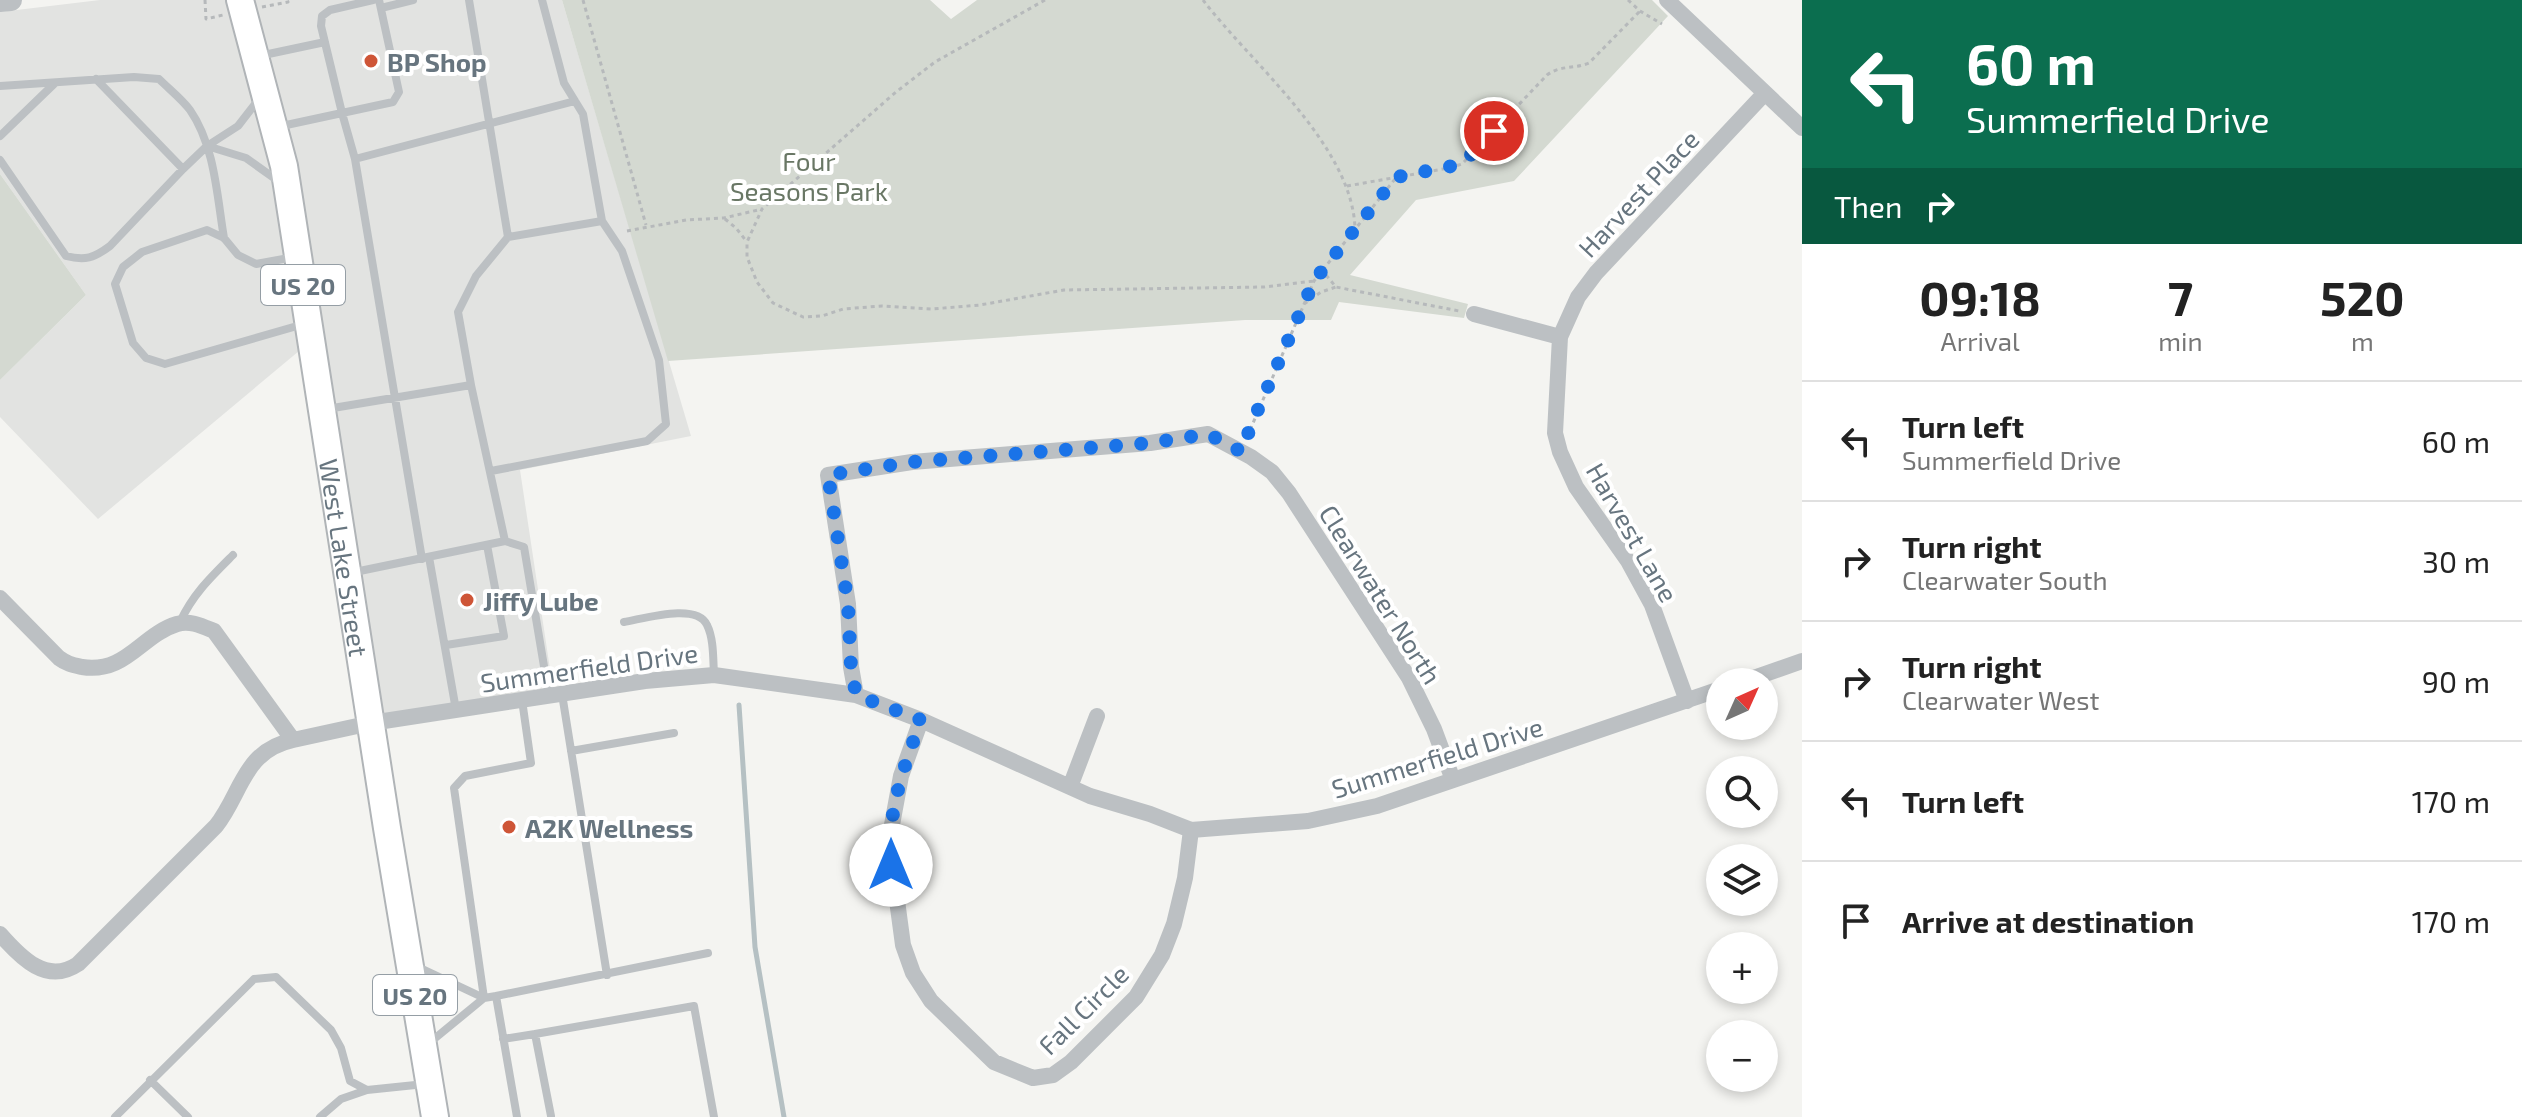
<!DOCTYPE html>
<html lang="en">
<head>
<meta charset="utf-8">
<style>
	body { margin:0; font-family:"Exo 2",sans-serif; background:#f6f6f6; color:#222; height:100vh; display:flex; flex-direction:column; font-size:30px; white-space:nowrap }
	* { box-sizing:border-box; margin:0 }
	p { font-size:26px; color:#767676 }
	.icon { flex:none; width:44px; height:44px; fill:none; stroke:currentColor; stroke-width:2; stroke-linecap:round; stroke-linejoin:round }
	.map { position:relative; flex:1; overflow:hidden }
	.sheet { display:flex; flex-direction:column; background:#fff; width:720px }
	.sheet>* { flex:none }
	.top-card { background:#0b6e4f; color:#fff; overflow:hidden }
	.needle { width:52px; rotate:45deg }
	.tools { position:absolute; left:1706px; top:668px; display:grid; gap:16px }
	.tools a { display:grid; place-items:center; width:72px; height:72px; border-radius:50%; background:#fff; box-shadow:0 4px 12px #0003; font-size:40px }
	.pin { position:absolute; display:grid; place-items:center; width:68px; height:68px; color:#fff; margin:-34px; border:4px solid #fff; border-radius:50%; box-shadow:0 2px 8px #0007 }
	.me { position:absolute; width:88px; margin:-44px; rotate:0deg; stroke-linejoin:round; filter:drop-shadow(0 0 6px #0008) }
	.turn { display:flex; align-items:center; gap:28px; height:168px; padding:0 32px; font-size:36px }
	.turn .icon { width:104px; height:104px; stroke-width:2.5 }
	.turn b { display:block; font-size:56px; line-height:68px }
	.then { display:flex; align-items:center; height:76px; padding:0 32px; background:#0003; gap:16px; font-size:30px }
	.eta { display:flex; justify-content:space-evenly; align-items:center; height:136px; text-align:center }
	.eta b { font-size:48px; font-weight:700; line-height:56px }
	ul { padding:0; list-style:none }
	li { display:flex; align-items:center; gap:24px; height:120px; padding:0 32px; border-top:2px solid #e0e0e0 }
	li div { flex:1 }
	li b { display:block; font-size:30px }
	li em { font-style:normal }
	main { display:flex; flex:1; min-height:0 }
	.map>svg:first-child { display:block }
	.built { fill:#e2e3e1 }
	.green { fill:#d4d9d1 }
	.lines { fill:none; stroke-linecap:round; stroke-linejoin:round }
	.stream { stroke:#b5c0c3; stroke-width:5 }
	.primary-casing { stroke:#b0b4b7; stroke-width:30 }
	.path { stroke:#b6b9bb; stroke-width:3; stroke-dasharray:4 4; stroke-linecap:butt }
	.service { stroke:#bcc0c3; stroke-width:8 }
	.minor { stroke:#bcc0c3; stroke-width:16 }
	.tertiary { stroke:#bcc0c3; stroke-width:22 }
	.primary { stroke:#fff; stroke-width:26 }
	.route { stroke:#1a73e8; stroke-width:14; stroke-dasharray:0 25.2 }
	.poi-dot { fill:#ce5537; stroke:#fff; stroke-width:3 }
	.labels { text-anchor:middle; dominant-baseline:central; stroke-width:8; stroke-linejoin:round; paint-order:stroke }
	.shield { fill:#fff; stroke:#959ea5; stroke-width:2 }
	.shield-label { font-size:24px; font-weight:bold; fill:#67757f }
	.poi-label { font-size:26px; font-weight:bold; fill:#67757f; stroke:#fff; text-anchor:start }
	.park-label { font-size:26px; fill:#697765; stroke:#fff }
	.street-label { font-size:26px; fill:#67757f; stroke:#fff }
</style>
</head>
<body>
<main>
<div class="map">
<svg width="1802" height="1117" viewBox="0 0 1802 1117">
	<rect width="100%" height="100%" fill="#f4f4f1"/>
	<!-- built -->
	<path class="built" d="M100 0H232L279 170 305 346 98 519 0 417V380L86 295 0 174V12Z
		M249 0H562L691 436 520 470 553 689 376 716Z"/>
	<!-- green -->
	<path class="green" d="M562 0H930L951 19 977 0H1652L1668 16 1514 181 1416 200 1350 275 1468 304 1464 318 1339 302 1331 320H1245L668 361Z
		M0 174 86 295 0 380Z"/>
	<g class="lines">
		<!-- stream -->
		<path class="stream" d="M739 705 755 947 784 1117"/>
		<!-- primary casing -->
		<g class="primary-casing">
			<g id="primary">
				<path id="s1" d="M240 0 284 166 387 828 435 1117"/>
			</g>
		</g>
		<!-- path -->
		<path class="path" d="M205 0 206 19 223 15
			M583 0 646 225
			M1045 0 935 62 896 92 762 209 747 242V257L757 282 773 303 803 317 822 316 843 309 882 306 932 309 980 305 1064 290 1264 287 1314 281
			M1203 0C1251 63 1353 146 1355 229
			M1628 0 1640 11 1662 24
			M262 7 288 2 287 0
			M1347 186 1449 168 1462 164 1547 75C1560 65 1575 69 1589 63L1640 11
			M725 219 736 228 747 242
			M627 231 686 220 724 218 762 209
			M1321 269 1336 287 1459 311
			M1304 304 1321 292 1336 287
			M1247 437 1314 281 1395 179"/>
		<!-- service -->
		<path class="service" d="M379 0 399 92 393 102 342 113 355 159 575 101
			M469 0 508 237
			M381 8 413 0
			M259 56 325 42
			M96 79 183 169
			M0 86 134 77 159 79C169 89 182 99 190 110 215 146 217 197 224 238
			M277 127 342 113 321 26 322 16 330 10 373 0
			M0 136 55 83
			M207 146 246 158 281 183
			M355 159 422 559
			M0 160 66 256C85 261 94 258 110 246L183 169 207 146 238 126 259 99
			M294 257 256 264 238 255 224 238 207 230 142 252 123 267 115 284 133 343 146 358 165 364 304 324
			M327 409 471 385 458 312 476 276 508 237 602 221 583 114 564 83 542 0
			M491 471 647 441 666 424 659 360 622 251 602 221
			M505 541 524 547 549 696
			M429 557 456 710
			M350 573 505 541 471 385
			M180 622C193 594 211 577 233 555
			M624 622C643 619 697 602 707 625 714 639 713 659 714 675
			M446 645 504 636 487 545
			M562 694 607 975
			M571 751 674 733
			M416 966 484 998
			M496 996 708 953
			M484 998 454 788 465 776 531 763 522 700
			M503 1039 535 1034
			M428 1044 484 998 496 996 517 1117
			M150 1080 188 1117
			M551 1116 535 1034 694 1006 714 1117
			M115 1117 254 979 276 977 331 1030 341 1048 350 1081 367 1090 425 1084
			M320 1117 341 1099 367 1090"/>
		<!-- minor -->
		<path class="minor" d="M1667 0 1802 128
			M1474 314 1560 337
			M0 598 59 658C67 664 73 665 82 667 126 674 141 635 177 624 190 620 202 626 214 631L293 740 371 723 645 681 714 675 856 695 921 720 1090 796 1150 814 1191 830 1308 821 1377 806 1720 689
			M1742 682 1802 661
			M856 695 851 667 848 604 828 475 912 462 1150 443 1208 434 1251 457 1272 472 1289 493 1409 678 1434 729 1453 780
			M1687 701 1652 605 1628 561 1576 487 1560 452 1555 433 1560 337 1578 297 1596 273 1765 93
			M921 720 901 776 889 841 903 945 913 973 931 1001 994 1062 1033 1078 1053 1075 1071 1062 1136 997 1162 955 1174 924 1185 878 1191 830
			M1070 787 1097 716
			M0 934C21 958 47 985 78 964L216 826C242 793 243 751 293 740"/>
		<!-- tertiary -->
		<path class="tertiary" d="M0 1 11 0"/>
		<!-- primary -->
		<use href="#primary" class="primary"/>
	</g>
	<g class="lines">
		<!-- route -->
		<path class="route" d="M891 865C886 814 904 767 921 720L856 695 851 667 848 604 828 475 912 462 1150 443 1208 434 1242 452 1250 428 1314 281 1383 194 1397 177 1462 164 1494 131"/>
	</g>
	<!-- markers -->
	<g class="poi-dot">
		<circle cx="371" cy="61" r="8"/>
		<circle cx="467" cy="600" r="8"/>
		<circle cx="509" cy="827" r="8"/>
	</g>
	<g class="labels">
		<!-- shield labels -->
		<g class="shield">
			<rect x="261" y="265" width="84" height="40" rx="6"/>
			<rect x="373" y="975" width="84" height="40" rx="6"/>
		</g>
		<g class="shield-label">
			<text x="303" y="285">US 20</text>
			<text x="415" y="995">US 20</text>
		</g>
		<!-- poi labels -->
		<g class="poi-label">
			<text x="387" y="61">BP Shop</text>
			<text x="483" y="600">Jiffy Lube</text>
			<text x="525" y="827">A2K Wellness</text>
		</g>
		<!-- park labels -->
		<g class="park-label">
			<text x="809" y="160">Four<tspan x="809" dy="30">Seasons Park</tspan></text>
		</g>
		<!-- street labels -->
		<g class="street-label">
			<text transform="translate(1638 193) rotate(-47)">Harvest Place</text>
			<text transform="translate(1633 532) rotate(60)">Harvest Lane</text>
			<text stroke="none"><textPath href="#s1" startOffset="568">West Lake Street</textPath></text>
			<text transform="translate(1381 594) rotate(58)">Clearwater North</text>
			<text transform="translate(589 667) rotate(-8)">Summerfield Drive</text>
			<text transform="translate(1437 757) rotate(-17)">Summerfield Drive</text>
			<text transform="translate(1083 1009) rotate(-45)">Fall Circle</text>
		</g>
	</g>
</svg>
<div class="tools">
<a><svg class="needle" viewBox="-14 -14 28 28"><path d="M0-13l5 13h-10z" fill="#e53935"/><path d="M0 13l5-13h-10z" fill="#767676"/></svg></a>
<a><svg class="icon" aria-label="search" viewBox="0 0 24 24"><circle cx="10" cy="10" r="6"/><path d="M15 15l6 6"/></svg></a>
<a><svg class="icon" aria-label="layers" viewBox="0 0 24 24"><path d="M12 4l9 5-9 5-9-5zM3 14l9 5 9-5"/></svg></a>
<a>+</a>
<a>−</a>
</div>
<div class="pin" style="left:1494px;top:131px;background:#d93025"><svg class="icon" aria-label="arrive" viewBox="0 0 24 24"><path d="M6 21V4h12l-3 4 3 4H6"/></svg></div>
<svg class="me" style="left:891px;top:865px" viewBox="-20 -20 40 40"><circle r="19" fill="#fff"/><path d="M0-13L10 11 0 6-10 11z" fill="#1a73e8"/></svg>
</div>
<section class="sheet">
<div class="top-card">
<div class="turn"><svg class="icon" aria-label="left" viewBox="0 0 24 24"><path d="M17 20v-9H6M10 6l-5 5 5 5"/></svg><div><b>60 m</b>Summerfield Drive</div></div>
<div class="then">Then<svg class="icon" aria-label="right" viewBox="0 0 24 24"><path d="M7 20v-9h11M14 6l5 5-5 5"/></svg></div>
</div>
<div class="eta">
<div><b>09:18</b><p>Arrival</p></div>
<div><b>7</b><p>min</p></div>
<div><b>520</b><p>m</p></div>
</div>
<ul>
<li><svg class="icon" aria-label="left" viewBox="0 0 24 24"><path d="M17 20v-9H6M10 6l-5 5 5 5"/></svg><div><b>Turn left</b><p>Summerfield Drive</p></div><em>60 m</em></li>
<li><svg class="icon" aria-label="right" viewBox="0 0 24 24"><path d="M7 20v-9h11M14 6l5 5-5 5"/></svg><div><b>Turn right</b><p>Clearwater South</p></div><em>30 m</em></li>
<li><svg class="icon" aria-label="right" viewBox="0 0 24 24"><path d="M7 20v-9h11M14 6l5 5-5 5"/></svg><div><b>Turn right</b><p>Clearwater West</p></div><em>90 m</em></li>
<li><svg class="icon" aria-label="left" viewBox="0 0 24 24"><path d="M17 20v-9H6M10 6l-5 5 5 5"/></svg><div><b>Turn left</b></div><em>170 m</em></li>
<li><svg class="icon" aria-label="arrive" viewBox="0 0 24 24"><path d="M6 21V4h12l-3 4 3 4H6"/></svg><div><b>Arrive at destination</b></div><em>170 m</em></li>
</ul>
</section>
</main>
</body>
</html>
